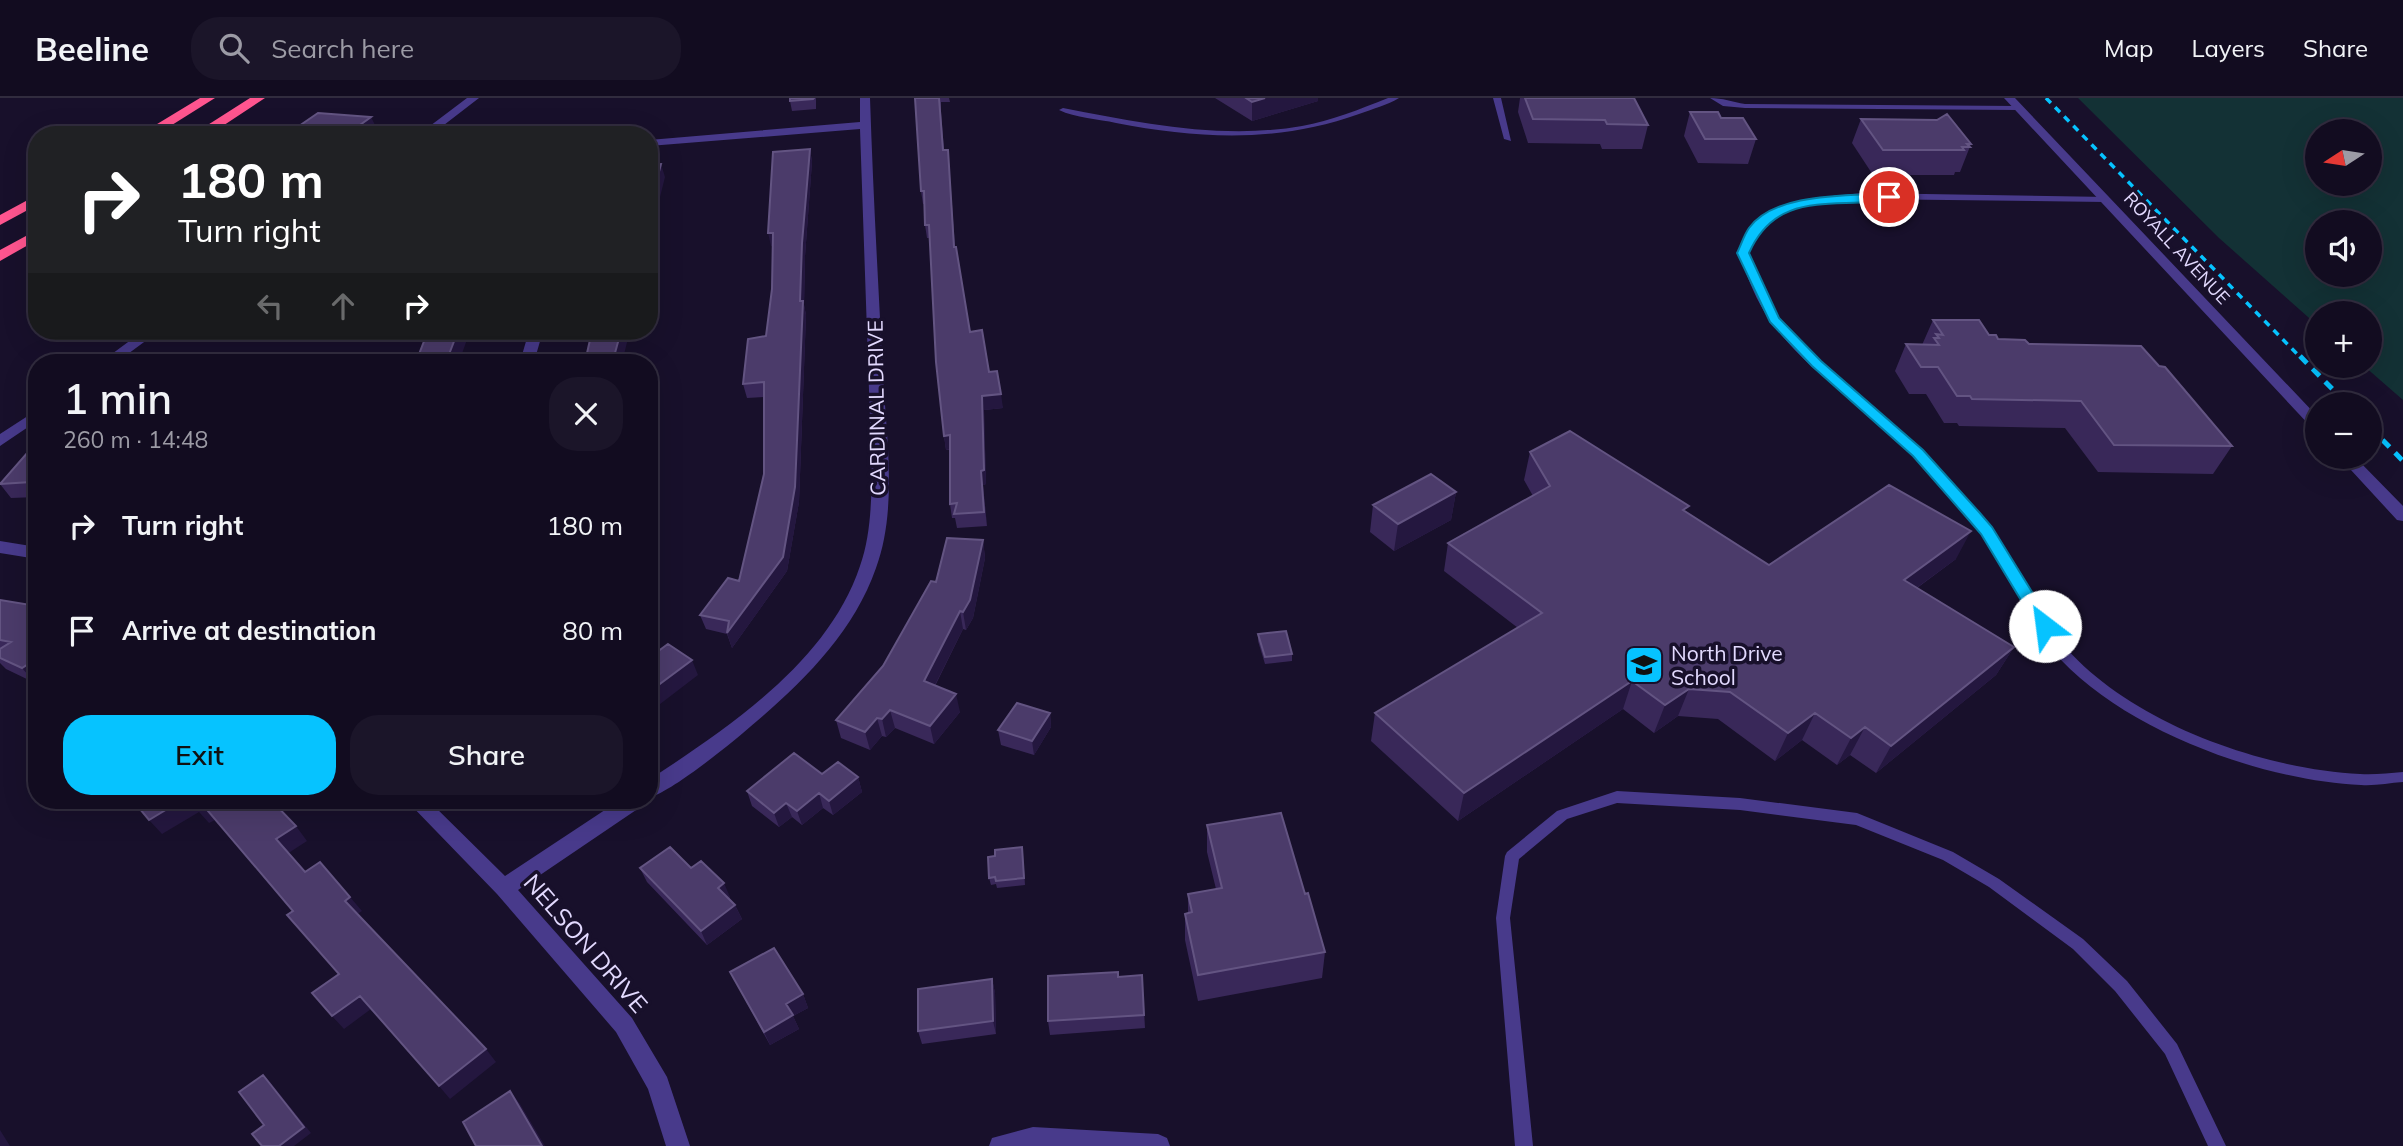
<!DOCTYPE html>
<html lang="en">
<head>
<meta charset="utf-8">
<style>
	body { margin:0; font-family:Mulish,sans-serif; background:#1b1529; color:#f1f3f6; height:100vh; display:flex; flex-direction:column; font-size:26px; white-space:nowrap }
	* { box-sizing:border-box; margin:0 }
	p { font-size:23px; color:#9c9ba5 }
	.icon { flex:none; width:38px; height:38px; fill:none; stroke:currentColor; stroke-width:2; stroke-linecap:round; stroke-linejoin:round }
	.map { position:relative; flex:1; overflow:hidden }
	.panel { position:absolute; left:28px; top:256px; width:630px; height:455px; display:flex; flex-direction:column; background:#120c20; border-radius:28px; box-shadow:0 7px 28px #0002,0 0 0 2px #312c3e }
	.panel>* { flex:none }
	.banner { position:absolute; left:28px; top:28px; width:630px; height:214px; border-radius:28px; box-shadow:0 7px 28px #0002,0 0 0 2px #312c3e; background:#202124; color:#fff; overflow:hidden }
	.needle { width:46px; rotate:258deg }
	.fabs { position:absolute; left:2305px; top:21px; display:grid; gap:14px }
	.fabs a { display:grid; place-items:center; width:77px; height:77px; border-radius:50%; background:#120c20; box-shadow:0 7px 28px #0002,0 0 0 2px #312c3e; font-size:35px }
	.pin { position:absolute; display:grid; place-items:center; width:60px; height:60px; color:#fff; margin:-30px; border:4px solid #fff; border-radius:50%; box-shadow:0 2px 7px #0007 }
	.me { position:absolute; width:77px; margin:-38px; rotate:330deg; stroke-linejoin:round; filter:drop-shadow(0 0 5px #0008) }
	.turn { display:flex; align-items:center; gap:24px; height:147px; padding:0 35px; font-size:32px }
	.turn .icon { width:91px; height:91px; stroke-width:2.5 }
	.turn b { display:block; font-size:49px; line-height:60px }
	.lanes { display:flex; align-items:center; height:66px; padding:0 35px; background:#0003; justify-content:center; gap:35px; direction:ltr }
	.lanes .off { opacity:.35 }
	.round { display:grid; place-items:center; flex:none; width:74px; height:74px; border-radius:28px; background:#1b1529 }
	.head { display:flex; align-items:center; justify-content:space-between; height:119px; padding:0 35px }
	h1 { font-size:42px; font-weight:600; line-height:52px }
	.cta { display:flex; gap:14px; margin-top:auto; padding:14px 35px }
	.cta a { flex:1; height:80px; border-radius:28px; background:#06c3ff; color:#111; font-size:28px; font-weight:600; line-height:80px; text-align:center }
	.cta a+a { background:#1b1529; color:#f1f3f6 }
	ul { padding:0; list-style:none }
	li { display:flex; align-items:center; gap:21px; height:105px; padding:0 35px }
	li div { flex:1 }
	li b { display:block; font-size:26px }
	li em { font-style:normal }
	header { display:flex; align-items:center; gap:42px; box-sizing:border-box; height:98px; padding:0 35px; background:#120c20; border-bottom:2px solid #312c3e }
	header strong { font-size:33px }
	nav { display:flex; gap:38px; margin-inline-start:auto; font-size:24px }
	.search { width:490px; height:63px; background:#1b1529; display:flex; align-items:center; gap:18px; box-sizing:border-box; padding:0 24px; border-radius:28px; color:#9c9ba5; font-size:26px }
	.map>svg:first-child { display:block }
	.green { fill:#133135; fill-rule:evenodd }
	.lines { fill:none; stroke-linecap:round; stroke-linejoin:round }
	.service { fill:#483a8b; fill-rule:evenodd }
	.minor { fill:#483a8b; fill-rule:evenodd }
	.tertiary { fill:#483a8b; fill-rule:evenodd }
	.motorway { fill:#ff558f; fill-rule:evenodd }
	.rail-far1 { stroke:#06c3ff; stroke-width:3.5; stroke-dasharray:7 6; stroke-linecap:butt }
	.rail { stroke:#06c3ff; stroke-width:5; stroke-dasharray:10 8; stroke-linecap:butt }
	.wall { fill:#392859 }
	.shaded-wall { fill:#24173f }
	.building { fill:#4b3b6a; stroke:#635482; stroke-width:2 }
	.route { fill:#06c3ff; stroke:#047fa6; stroke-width:2 }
	.labels { text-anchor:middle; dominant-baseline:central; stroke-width:7; stroke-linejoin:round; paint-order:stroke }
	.far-street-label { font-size:18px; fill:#e3daff; stroke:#18102b }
	.street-label { font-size:21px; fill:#e3daff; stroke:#18102b }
	.poi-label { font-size:21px; fill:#e3daff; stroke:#18102b; text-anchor:start }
	.near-street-label { font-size:24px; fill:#e3daff; stroke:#18102b }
</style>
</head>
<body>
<header>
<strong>Beeline</strong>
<div class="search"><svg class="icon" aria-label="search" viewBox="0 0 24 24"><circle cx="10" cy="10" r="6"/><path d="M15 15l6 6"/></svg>Search here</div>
<nav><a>Map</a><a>Layers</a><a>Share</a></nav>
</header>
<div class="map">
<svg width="2403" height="1048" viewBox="0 0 2403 1048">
	<rect width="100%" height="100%" fill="#18102b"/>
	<!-- green -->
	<path class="green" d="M2078 0H2403V302L2364 268H2370V215H2317V227L2219 140ZM2317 33H2370V86H2317ZM2317 124H2370V177H2317Z"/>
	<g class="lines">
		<!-- service -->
		<path class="service" d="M1388 0H1399C1388 7 1372 11 1359 16 1278 45 1200 41 1116 25 1099 21 1075 20 1059 12L1063 10C1141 25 1222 42 1302 28 1331 23 1360 11 1388 0Z
			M1493 0H1501L1511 43 1504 41Z
			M1710 0C1722 0 1733 4 1745 6L2018 8 2022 10 2018 12 1745 10 1723 8Z
			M1862 95 2108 99 2109 101 2105 104 1862 101 1814 105 1776 117 1758 132 1747 155 1770 207 1794 239 1829 273 1904 337 1977 412 2004 449 2052 532C2113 619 2257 671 2360 676 2374 677 2389 675 2403 674V684C2389 685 2375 688 2361 687 2261 683 2118 630 2053 553 2027 522 2012 482 1991 448 1977 425 1960 405 1942 386 1921 365 1900 343 1877 324 1838 290 1792 258 1764 213 1753 195 1746 175 1739 155 1742 147 1745 137 1750 130 1772 101 1828 99 1862 95Z
			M1617 693 1740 700 1857 715 1953 754 1999 781 2083 841 2127 883 2177 946 2226 1048H2208L2165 956 2115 893 2073 851 1989 789 1943 762 1856 727 1740 712 1617 705 1567 721 1519 761 1510 820 1533 1048H1515L1496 820 1505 758 1507 754 1557 713Z"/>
		<!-- minor -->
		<path class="minor" d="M467 0H479L431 37H418Z
			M860 0H870C873 91 878 184 883 275 886 338 898 410 876 470 854 533 806 581 757 623 734 643 676 691 649 700V682C729 629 828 564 860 468 870 440 871 409 872 379L860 31 649 48V42L860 24Z
			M143 233H159L117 264H101Z
			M529 233H543L534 264H520Z
			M37 312V323L0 348V336Z
			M0 443 37 449V461L0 455Z
			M406 702H428L505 778 620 702H645L642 708 518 792 632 920 667 979 690 1048H666L648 991 616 934 497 796Z"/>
		<!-- tertiary -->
		<path class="tertiary" d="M2004 0H2015L2317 318V332L2312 330Z
			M2339 359H2355L2403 408V423L2397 422Z
			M1033 1029 1158 1036 1167 1040 1170 1048H989L992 1040Z"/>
		<!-- motorway -->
		<path class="motorway" d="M200 0H215L156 37H139Z
			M250 0H265L209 37H192Z
			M37 97V107L0 127V117Z
			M37 132V142L0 163V152Z"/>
		<!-- rail-far1 -->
		<path class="rail-far1" d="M2046 0 2301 260"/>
		<!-- rail -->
		<path class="rail" d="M2300 258 2347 306
			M2370 329 2403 363"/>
	</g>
	<!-- wall -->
	<path class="wall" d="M816 0V11L792 13 790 3Z
		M915 0H949L950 4H941V14L944 52H948L949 64 955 149 970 234 989 274 1003 310 984 312 986 386 983 387 987 428 957 430 955 420H952L950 406V352H946L944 338 930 140H927L925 127 924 106H923L921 93Z
		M1215 0H1318V3L1252 23Z
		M1520 0H1634L1648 27 1642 51H1602L1600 46 1528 45 1518 14Z
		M1690 14 1721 20 1756 41 1748 66 1698 65 1684 38Z
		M1861 21 1971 46 1960 74H1955L1954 77H1873L1852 45Z
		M810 51 812 64 805 158 804 207 806 217 799 404 787 473 732 550 727 536 706 531 700 517 739 483 764 376V299L747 300 743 286 766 238 772 191V148H771Z
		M1933 222 1989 237 1998 241 2159 268 2232 348 2213 376 2098 374 2065 330 1959 328 1957 325H1944L1926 296H1909L1895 273 1906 246 1922 247Z
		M37 345V399L11 400 0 386V385Z
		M1530 354 1687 414 1769 467 1956 461 1917 490 2014 549 1996 577 1876 675 1850 657 1837 667 1802 642 1775 663 1718 621 1678 618 1654 635 1623 611 1458 723 1371 643 1375 615 1518 530 1444 473 1448 445 1533 398 1524 382Z
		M1456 394 1451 422 1394 453 1370 434 1373 407Z
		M983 442 985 460 973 520 966 532 963 531 935 588 960 614 934 646 895 630 886 639 882 638 870 652 841 640 836 622 883 568 936 484Z
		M0 502 37 508V584L35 585 6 571 0 565Z
		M1258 536 1292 556V563L1265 566 1258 543Z
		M1050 615 1051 629 1034 657 1001 647 998 632Z
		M822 676 858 679 862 694 833 717 823 710 802 727 792 719 779 729 752 708 747 693Z
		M1207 727 1305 796 1325 854 1322 880 1198 903 1185 842V816L1188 815V796L1216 791 1207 754Z
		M1023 756 1025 787 997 790 996 786 991 787 989 780Z
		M640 770H691L730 799 729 800 735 807 742 821 707 847 647 784Z
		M730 874 803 896 808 910 793 918 799 931 770 947Z
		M1142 877 1145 930 1050 937 1048 923 1118 879Z
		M992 881 995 895 996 936 922 946 918 933Z"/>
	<!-- shaded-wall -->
	<path class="shaded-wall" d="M1265 0H1318V3L1252 23V4Z
		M371 19 377 31 369 37H346Z
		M810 51 812 64 805 158 804 207 806 217 799 404 787 473 732 550 727 535 802 213 800 203 802 145Z
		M661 66 665 79 649 143V112Z
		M768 135H773L776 148H771Z
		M458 233H470L459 264H446Z
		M621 233H630L622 264H616L615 255Z
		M1001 296 1003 310 984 312 986 386 983 387 987 428 981 373 982 298Z
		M950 337 952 351 946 352 944 338Z
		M37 377V392L31 384Z
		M1456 394 1451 422 1394 453 1398 426Z
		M1971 433 1956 461 1889 510 1904 482Z
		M983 442 985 460 973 520 966 532 963 514Z
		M960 513 963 531 928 601 924 583Z
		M2014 549 1996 577 1876 675 1891 648Z
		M692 562 698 577 651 613 649 610V594Z
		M33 563 37 567V584L35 585 22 570Z
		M1632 583 1623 611 1458 723 1464 695Z
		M1689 591 1678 618 1654 635 1665 607Z
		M956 596 960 614 934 646 930 628Z
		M890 612 895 630 886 639 882 621Z
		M1050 615 1051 629 1034 657 1032 643Z
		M1815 615 1802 642 1775 663 1788 635Z
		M877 620 882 638 870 652 865 634Z
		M1865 629 1850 657 1837 667 1851 640Z
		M858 679 862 694 833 717 829 703Z
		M819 695 823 710 802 727 797 713Z
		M182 702H189L203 707 215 722 209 725 199 714 162 736 149 722Z
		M786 705 792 719 779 729 774 715Z
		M296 728 307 743 287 756 276 741Z
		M724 785 730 799 724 804 718 790Z
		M350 799 362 813 356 817 345 803Z
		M735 807 742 821 707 847 701 833Z
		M992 881 995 895 996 936 993 923Z
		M803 896 808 910 793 918 799 931 770 947 764 934 786 906Z
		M360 898 371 911 344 931 332 918Z
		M486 951 496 964 450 1001 439 988Z
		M263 977 270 984 311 1035 294 1048H279Z
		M510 993 520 1006 545 1048H542Z
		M0 1032 10 1048H0Z"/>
	<!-- building -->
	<path class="building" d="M790 0H814L813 1 790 3Z
		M915 0H939L943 52H948L954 149H956L970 234 982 232 989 274 997 273 1001 296 982 298 984 372 981 373 984 414 954 416 957 405 950 406V337L944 338 936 264 929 127H925L924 93H921Z
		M1246 0H1265L1252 4Z
		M1525 0H1634L1648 27 1607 26 1605 22 1533 21Z
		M1690 14H1718L1721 20H1743L1756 41H1705Z
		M318 15 371 19 346 37H286Z
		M1947 16 1971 46H1967L1970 49H1962L1964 52H1883L1861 21 1937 22Z
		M810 51 802 145 800 203H803L795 389 783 459 727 535 729 523 700 517 728 480 739 483 764 376V284L743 286 748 241 766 238 772 191 773 135H768L773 54Z
		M661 66 649 112V67Z
		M1933 222H1979L1989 237H1996L1998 241 2025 242 2029 246 2141 248 2159 268 2165 269 2232 348 2114 347 2081 303 1972 301 1970 298H1957L1938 269H1921L1906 246 1939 247 1934 240H1939L1936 236 1943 237Z
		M428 233H458L446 264H416Z
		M592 233H621L615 255H618L616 264H585Z
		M1570 333 1689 408 1683 412 1769 467 1889 387 1971 433 1904 482 2014 549 1891 648 1865 629 1851 640 1815 615 1788 635 1730 594 1689 591 1665 607 1632 583 1464 695 1375 615 1542 515 1448 445 1550 388 1530 354Z
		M37 345V377L31 384 0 386 35 346Z
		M1431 376 1456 394 1398 426 1373 407Z
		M947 440 983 442 970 502 963 514 960 513 924 583 956 596 930 628 890 612 882 621 877 620 865 634 836 622 883 568 931 483 936 484Z
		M0 502 37 508V567L33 563 22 570 0 560V551L11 544 0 542Z
		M1286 533 1292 556 1265 559 1258 536Z
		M668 546 692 562 649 594V548L657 554Z
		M1017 605 1050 615 1032 643 998 632Z
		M794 655 822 676 838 664 858 679 829 703 819 695 797 713 786 705 774 715 747 693Z
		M141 702H182L149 722 135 705Z
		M188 702H251L252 704 255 702H271L296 728 276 741 305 774 320 764 350 799 345 803 486 951 439 988 360 898 332 918 312 895 339 876 287 817 293 813 203 707 196 711Z
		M1281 715 1305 796 1308 795 1325 854 1198 877 1185 816 1192 814 1188 796 1222 790 1207 727Z
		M670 749 691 770 701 763 724 785 718 790 735 807 701 833 640 770Z
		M1022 749 1024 780 996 783 995 779 989 780 988 759 995 758V752Z
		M774 850 803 896 786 906 793 917 764 934 730 874Z
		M1118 874V879L1142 877 1144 917 1048 923V878Z
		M992 881 993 923 918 933V891Z
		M263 977 304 1029 279 1048H262L252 1036 264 1027 239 994Z
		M510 993 542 1048H476L463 1024Z"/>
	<!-- route -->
	<path class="route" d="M1889 95 1894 99 1892 101C1835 112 1778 90 1749 155L1779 220 1821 263 1923 352 1979 414 1992 429 2053 528 2050 532H2039L1981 436 1968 421 1913 358 1812 268 1770 224 1737 155C1741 147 1744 137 1749 130 1775 94 1849 98 1889 95Z"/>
	<!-- icons -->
	<defs>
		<g id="school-square" transform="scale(2.0125)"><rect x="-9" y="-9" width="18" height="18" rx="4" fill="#06c3ff" stroke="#18102b"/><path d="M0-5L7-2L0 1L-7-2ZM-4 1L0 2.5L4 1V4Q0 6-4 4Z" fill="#111"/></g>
	</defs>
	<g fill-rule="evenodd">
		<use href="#school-square" x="1644" y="567"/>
	</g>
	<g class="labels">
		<!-- far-street labels -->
		<g class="far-street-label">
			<text transform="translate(2177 150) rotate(47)">ROYALL AVENUE</text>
		</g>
		<!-- street labels -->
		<g class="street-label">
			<text transform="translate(876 310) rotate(-91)">CARDINAL DRIVE</text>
		</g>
		<!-- poi labels -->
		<g class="poi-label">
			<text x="1671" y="555">North Drive<tspan x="1671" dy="24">School</tspan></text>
		</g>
		<!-- near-street labels -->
		<g class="near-street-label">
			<text transform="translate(586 845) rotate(49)">NELSON DRIVE</text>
		</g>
	</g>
</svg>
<div class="fabs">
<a><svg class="needle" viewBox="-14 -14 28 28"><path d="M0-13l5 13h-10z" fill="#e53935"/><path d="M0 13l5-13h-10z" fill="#9c9ba5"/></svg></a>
<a><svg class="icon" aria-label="sound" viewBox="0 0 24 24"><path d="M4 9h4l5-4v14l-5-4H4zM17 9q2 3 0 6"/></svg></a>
<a>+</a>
<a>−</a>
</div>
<div class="pin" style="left:1889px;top:99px;background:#d93025"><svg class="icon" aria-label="arrive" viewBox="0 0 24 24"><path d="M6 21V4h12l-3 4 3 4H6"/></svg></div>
<svg class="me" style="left:2045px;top:528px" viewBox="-20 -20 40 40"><circle r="19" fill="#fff"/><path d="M0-13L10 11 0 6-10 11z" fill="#06c3ff"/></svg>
<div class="banner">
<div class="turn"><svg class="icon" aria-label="right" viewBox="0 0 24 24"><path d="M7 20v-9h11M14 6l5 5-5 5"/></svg><div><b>180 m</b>Turn right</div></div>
<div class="lanes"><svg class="icon off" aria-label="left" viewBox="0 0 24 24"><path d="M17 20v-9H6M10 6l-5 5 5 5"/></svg><svg class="icon off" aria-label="ahead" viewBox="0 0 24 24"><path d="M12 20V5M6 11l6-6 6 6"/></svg><svg class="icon" aria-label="right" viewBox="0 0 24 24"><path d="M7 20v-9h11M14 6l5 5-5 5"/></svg></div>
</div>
<section class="panel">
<div class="head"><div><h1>1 min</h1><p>260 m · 14:48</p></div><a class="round"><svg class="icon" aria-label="close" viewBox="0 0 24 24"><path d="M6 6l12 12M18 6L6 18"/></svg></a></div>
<ul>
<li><svg class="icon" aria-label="right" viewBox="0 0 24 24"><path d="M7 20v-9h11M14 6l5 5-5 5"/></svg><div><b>Turn right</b></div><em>180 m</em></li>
<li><svg class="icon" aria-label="arrive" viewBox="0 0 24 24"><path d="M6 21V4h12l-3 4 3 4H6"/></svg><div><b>Arrive at destination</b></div><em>80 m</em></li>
</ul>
<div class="cta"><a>Exit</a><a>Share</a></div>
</section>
</div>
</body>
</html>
